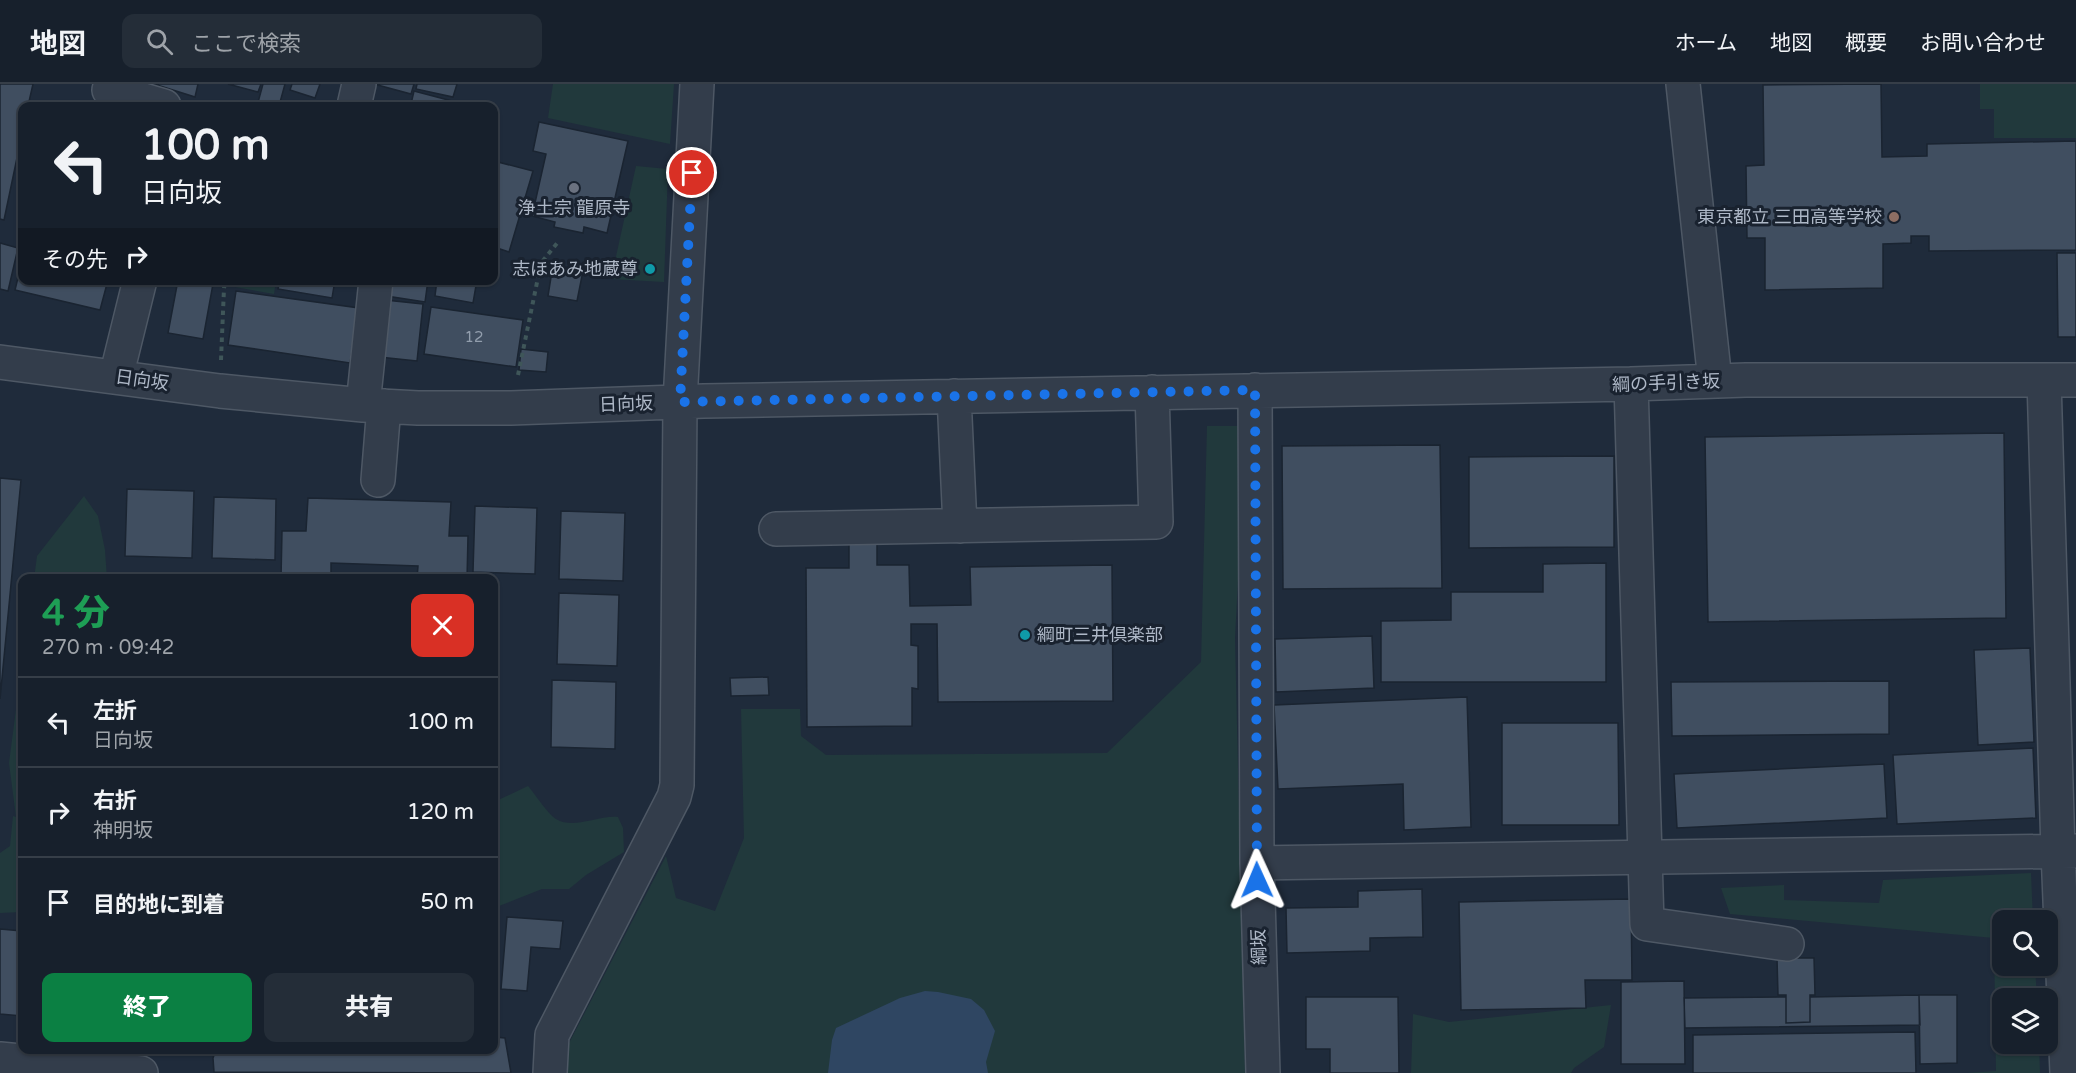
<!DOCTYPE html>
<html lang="ja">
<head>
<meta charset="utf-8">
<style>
	body { margin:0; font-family:"Varela Round","Noto Sans JP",sans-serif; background:#242d38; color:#f1f3f6; height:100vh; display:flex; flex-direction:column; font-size:22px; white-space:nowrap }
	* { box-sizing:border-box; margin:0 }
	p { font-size:20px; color:#9ea3a9 }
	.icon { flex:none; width:33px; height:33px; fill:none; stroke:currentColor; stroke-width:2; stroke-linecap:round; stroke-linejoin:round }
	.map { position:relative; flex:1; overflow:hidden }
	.drawer { position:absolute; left:18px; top:490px; width:480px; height:480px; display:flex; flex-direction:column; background:#17202c; border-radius:12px; box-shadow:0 2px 4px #0004,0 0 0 2px #363e48 }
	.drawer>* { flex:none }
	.guide { position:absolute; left:18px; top:18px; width:480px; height:183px; border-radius:12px; box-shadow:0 2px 4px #0004,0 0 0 2px #363e48; background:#17202c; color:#f1f3f6; overflow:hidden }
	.buttons { position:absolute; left:1992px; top:826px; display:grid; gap:12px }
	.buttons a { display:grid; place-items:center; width:66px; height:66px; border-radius:12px; background:#17202c; box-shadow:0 2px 4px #0004,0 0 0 2px #363e48; font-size:30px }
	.pin { position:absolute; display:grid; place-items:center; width:51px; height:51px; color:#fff; margin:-26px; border:3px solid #fff; border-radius:50%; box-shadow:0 2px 6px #0007 }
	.me { position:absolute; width:66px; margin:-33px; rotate:359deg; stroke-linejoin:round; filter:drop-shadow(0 0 4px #0008) }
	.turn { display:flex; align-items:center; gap:21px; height:126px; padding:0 24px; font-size:27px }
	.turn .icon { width:78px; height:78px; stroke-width:2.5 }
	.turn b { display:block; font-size:42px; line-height:51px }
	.then { display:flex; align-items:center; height:57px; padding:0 24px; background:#0003; gap:12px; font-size:22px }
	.round { display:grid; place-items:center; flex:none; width:63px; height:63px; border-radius:12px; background:#242d38 }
	.headline { display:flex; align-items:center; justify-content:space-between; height:102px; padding:0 24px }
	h1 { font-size:36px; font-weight:800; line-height:45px; color:#1e9e55 }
	.primary-button { display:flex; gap:12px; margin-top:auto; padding:12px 24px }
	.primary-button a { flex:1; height:69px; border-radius:12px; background:#0b8043; color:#fff; font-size:24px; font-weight:800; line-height:69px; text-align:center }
	.primary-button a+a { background:#242d38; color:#f1f3f6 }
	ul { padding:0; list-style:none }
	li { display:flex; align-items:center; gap:18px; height:90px; padding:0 24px; border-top:2px solid #363e48 }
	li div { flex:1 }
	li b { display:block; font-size:22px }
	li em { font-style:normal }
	header { display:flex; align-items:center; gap:36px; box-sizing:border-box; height:84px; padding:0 30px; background:#17202c; border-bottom:2px solid #363e48 }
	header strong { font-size:28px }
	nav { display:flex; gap:33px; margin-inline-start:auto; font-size:21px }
	.search { width:420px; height:54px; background:#242d38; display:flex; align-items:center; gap:15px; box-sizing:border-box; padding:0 21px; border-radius:12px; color:#9ea3a9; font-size:22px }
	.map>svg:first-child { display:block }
	.green { fill:#21393c }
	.water { fill:#2f4662 }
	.building { fill:#404e60; stroke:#1a2431; stroke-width:1.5 }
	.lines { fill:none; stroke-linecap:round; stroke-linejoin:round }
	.minor-casing { stroke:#4e5865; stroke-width:36 }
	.path { stroke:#3f5659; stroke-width:4; stroke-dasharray:4.5 4.5; stroke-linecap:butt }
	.minor { stroke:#333d4b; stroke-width:33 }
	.route { stroke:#1a73e8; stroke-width:10; stroke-dasharray:0 18 }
	.worship-dot { fill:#6b7280; stroke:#19222f; stroke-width:2 }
	.education-dot { fill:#8d6e63; stroke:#19222f; stroke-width:2 }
	.culture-dot { fill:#0f9aa8; stroke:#19222f; stroke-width:2 }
	.labels { text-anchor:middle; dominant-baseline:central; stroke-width:6; stroke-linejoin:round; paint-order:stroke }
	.number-label { font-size:15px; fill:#929ead }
	.poi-label { font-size:18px; fill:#aeb8c7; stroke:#19222f; text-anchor:end }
	.street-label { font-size:18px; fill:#aeb8c7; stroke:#19222f }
</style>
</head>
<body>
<header>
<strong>地図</strong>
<div class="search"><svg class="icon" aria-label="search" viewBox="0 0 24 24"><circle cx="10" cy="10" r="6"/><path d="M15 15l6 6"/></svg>ここで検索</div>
<nav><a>ホーム</a><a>地図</a><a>概要</a><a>お問い合わせ</a></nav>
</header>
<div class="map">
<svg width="2076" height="989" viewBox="0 0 2076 989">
	<rect width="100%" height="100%" fill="#1f2b3b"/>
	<!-- green -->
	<path class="green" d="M553 0H674L670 60 548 34Z
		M1980 0H2076V54H1994V25H1980Z
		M636 82 668 85 664 198 611 195Z
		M237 197H276L274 210 235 203Z
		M1207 342H1246L1235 554 1245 989H567V963L666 772 676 814 715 827 744 754 741 625H800L801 652 826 671 1107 669 1201 578Z
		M84 412 98 432 105 466 107 495H34L37 472Z
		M22 579V828L0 829V769L10 762 13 732 16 733 9 679Z
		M528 702C535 710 547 729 556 735 574 746 598 731 618 733L623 744 624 768 586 791 569 805H542L494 824V718Z
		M2031 789 2033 837H2002V882H2035L2037 915H2002V960H2039L2040 989H1966L1996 987 1994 854 1730 830 1721 804 1784 801V816L1879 819 1883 796Z
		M1611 921 1604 963 1574 984 1571 989H1411L1413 930 1449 938Z"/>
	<!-- water -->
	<path class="water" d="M925 907 938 908 971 915 984 926 995 947 986 978 988 989H828L832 956 836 944 900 914Z"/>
	<!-- building -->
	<path class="building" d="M0 0H33L28 22H22V50L4 136 0 135Z
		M154 0H198L195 13Z
		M228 0H261L258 8Z
		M263 0H285L279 22H257Z
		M292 0H320L315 14 290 6Z
		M374 0H414L411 10Z
		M417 0H457L453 13 416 5Z
		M1881 0 1882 73 1927 72V60L2076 57V166L1929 167V152H1911V159L1883 160V204L1765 206V154H1747L1746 82 1764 81 1763 1Z
		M414 7 452 17 450 22H422L411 20Z
		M539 38 628 57 607 149 584 143 583 149 554 143 555 138 532 132 546 70 533 67Z
		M494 77 533 87 509 168 494 163Z
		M0 159 18 164 8 207 0 205Z
		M2057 169H2076V253H2058Z
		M22 177V196H108L100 226 15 206Z
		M553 181 583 187 577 217 548 212Z
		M178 196 213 200 203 255 168 249Z
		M280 196H335L332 214 278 205Z
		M382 196H428L425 218 380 211Z
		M437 196H477L473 219 435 212Z
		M236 207 359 224 350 279 228 261Z
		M385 216 423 220 417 277 379 273Z
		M431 223 523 236 516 283 424 270Z
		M521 265 548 268 546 288 519 286Z
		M2004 349 2006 534 1708 538 1705 353Z
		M1440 361 1442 504 1283 505 1282 362Z
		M1614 372V463L1469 464V373Z
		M0 394 21 396 0 615Z
		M127 405 194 407 192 474 125 472Z
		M214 413 276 415 275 476 212 474Z
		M308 414 451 418 449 452H468L467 495H417L418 482 331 479V495H281L282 447H306Z
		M475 422 537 424 535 490 473 488Z
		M561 427 625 429 623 497 559 495Z
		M849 454H877V481H909L910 522 971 521 970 483 1112 481 1113 617 938 618 937 540H911V561L918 562V605L912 604V642L807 643 806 484H849Z
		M1606 479V598H1381V537L1451 536V508H1543V480Z
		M125 489 189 491V495H125Z
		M559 509 619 511 617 582 557 580Z
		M1372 552 1374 604 1276 608 1275 555Z
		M2030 564 2034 658 1978 661 1974 566Z
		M768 593 769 611 731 612 730 594Z
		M552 596 616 598 615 665 551 663Z
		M1889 597V650L1672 652 1671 598Z
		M1467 613 1471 743 1404 746 1403 700 1278 705 1274 621Z
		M1502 639H1618L1619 741H1502Z
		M2033 664 2036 734 1897 740 1893 671Z
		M1884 680 1887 734 1677 744 1674 690Z
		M1422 805 1423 853 1370 854V867L1287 869 1286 824 1358 823V807Z
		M1631 815 1632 896H1585L1586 924 1461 926 1459 818Z
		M507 833 563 837 560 865 531 863 527 907 501 905Z
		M0 845 22 847V932L0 930Z
		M1777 874H1814L1815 911H1810V938L1786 939V911H1778Z
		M1684 897 1685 980H1621V898Z
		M1919 911 1920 941 1685 944 1684 914 1786 913V939L1810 938V913Z
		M1919 911H1957V979L1920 980Z
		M1306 913H1398L1399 989H1330V965H1306Z
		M1915 948 1916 989H1693V951Z
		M494 953 505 954 511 989 214 988 213 974 216 966H494Z
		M96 966H152V971Z"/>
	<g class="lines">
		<!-- minor casing -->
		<g class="minor-casing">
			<path id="minor" d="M111 0 109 6 164 22
				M1683 0 1715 297
				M354 22 359 0
				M0 278 220 307 363 321 418 324H511L704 317 1631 300 1746 296H2076
				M116 293 140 196
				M2044 296 2058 767 2067 989
				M1631 300 1647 840 1787 860
				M1255 306 1257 779 1263 989
				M954 312 960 442
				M363 321 376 196
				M378 396 384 322
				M776 445 1156 438 1152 308
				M1257 779 2076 767
				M0 975 141 989
				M550 989 552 951 674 713 677 701 680 318 697 0"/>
		</g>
		<!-- path -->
		<path class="path" d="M221 276 224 204 226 196
			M518 291 541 179 558 158"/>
		<!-- minor -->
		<use href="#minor" class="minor"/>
	</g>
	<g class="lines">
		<!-- route -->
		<path class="route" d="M692 89 680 318 1255 306 1257 796"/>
	</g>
	<!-- markers -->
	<circle class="worship-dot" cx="574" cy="104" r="6"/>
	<circle class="education-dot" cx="1894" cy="133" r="6"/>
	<g class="culture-dot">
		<circle cx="650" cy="185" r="6"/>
		<circle cx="1025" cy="551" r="6"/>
	</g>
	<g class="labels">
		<!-- number labels -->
		<g class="number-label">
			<text x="474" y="253">12</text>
		</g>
		<!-- poi labels -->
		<g class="poi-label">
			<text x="574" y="124" text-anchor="middle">浄土宗 龍原寺</text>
			<text x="1882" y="133">東京都立 三田高等学校</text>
			<text x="638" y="185">志ほあみ地蔵尊</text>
			<text x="1037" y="551" text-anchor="start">綱町三井倶楽部</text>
		</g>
		<!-- street labels -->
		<g class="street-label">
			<text transform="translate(142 296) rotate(8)">日向坂</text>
			<text transform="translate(1666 299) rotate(-2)">綱の手引き坂</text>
			<text transform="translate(626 320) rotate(-2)">日向坂</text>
			<text transform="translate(1259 863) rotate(-92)">綱坂</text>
		</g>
	</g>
</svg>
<div class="buttons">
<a><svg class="icon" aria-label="search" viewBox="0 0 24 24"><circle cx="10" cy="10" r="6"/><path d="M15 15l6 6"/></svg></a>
<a><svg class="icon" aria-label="layers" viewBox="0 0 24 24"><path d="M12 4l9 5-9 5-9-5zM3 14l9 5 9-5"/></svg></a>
</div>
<div class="pin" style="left:692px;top:89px;background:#d93025"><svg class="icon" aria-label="arrive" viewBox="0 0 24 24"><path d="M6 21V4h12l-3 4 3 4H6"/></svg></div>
<svg class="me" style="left:1257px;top:796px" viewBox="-20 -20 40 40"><path d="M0-17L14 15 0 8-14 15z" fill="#1a73e8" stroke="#fff" stroke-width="4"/></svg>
<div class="guide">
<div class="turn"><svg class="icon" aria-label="left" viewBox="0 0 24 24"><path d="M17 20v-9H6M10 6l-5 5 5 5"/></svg><div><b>100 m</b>日向坂</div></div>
<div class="then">その先<svg class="icon" aria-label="right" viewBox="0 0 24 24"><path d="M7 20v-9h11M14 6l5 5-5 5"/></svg></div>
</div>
<section class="drawer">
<div class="headline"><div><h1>4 分</h1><p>270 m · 09:42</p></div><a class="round" style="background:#d93025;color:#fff"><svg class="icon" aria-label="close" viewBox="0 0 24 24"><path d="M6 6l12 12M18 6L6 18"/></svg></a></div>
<ul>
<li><svg class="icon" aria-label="left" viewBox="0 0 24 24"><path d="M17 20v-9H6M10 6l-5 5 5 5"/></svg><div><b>左折</b><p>日向坂</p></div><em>100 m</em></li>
<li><svg class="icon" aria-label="right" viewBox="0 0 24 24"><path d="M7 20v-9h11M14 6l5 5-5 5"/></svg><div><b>右折</b><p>神明坂</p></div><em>120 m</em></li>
<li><svg class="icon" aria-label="arrive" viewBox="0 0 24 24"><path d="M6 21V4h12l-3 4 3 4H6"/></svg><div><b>目的地に到着</b></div><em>50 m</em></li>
</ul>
<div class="primary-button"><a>終了</a><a>共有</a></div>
</section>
</div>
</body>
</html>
